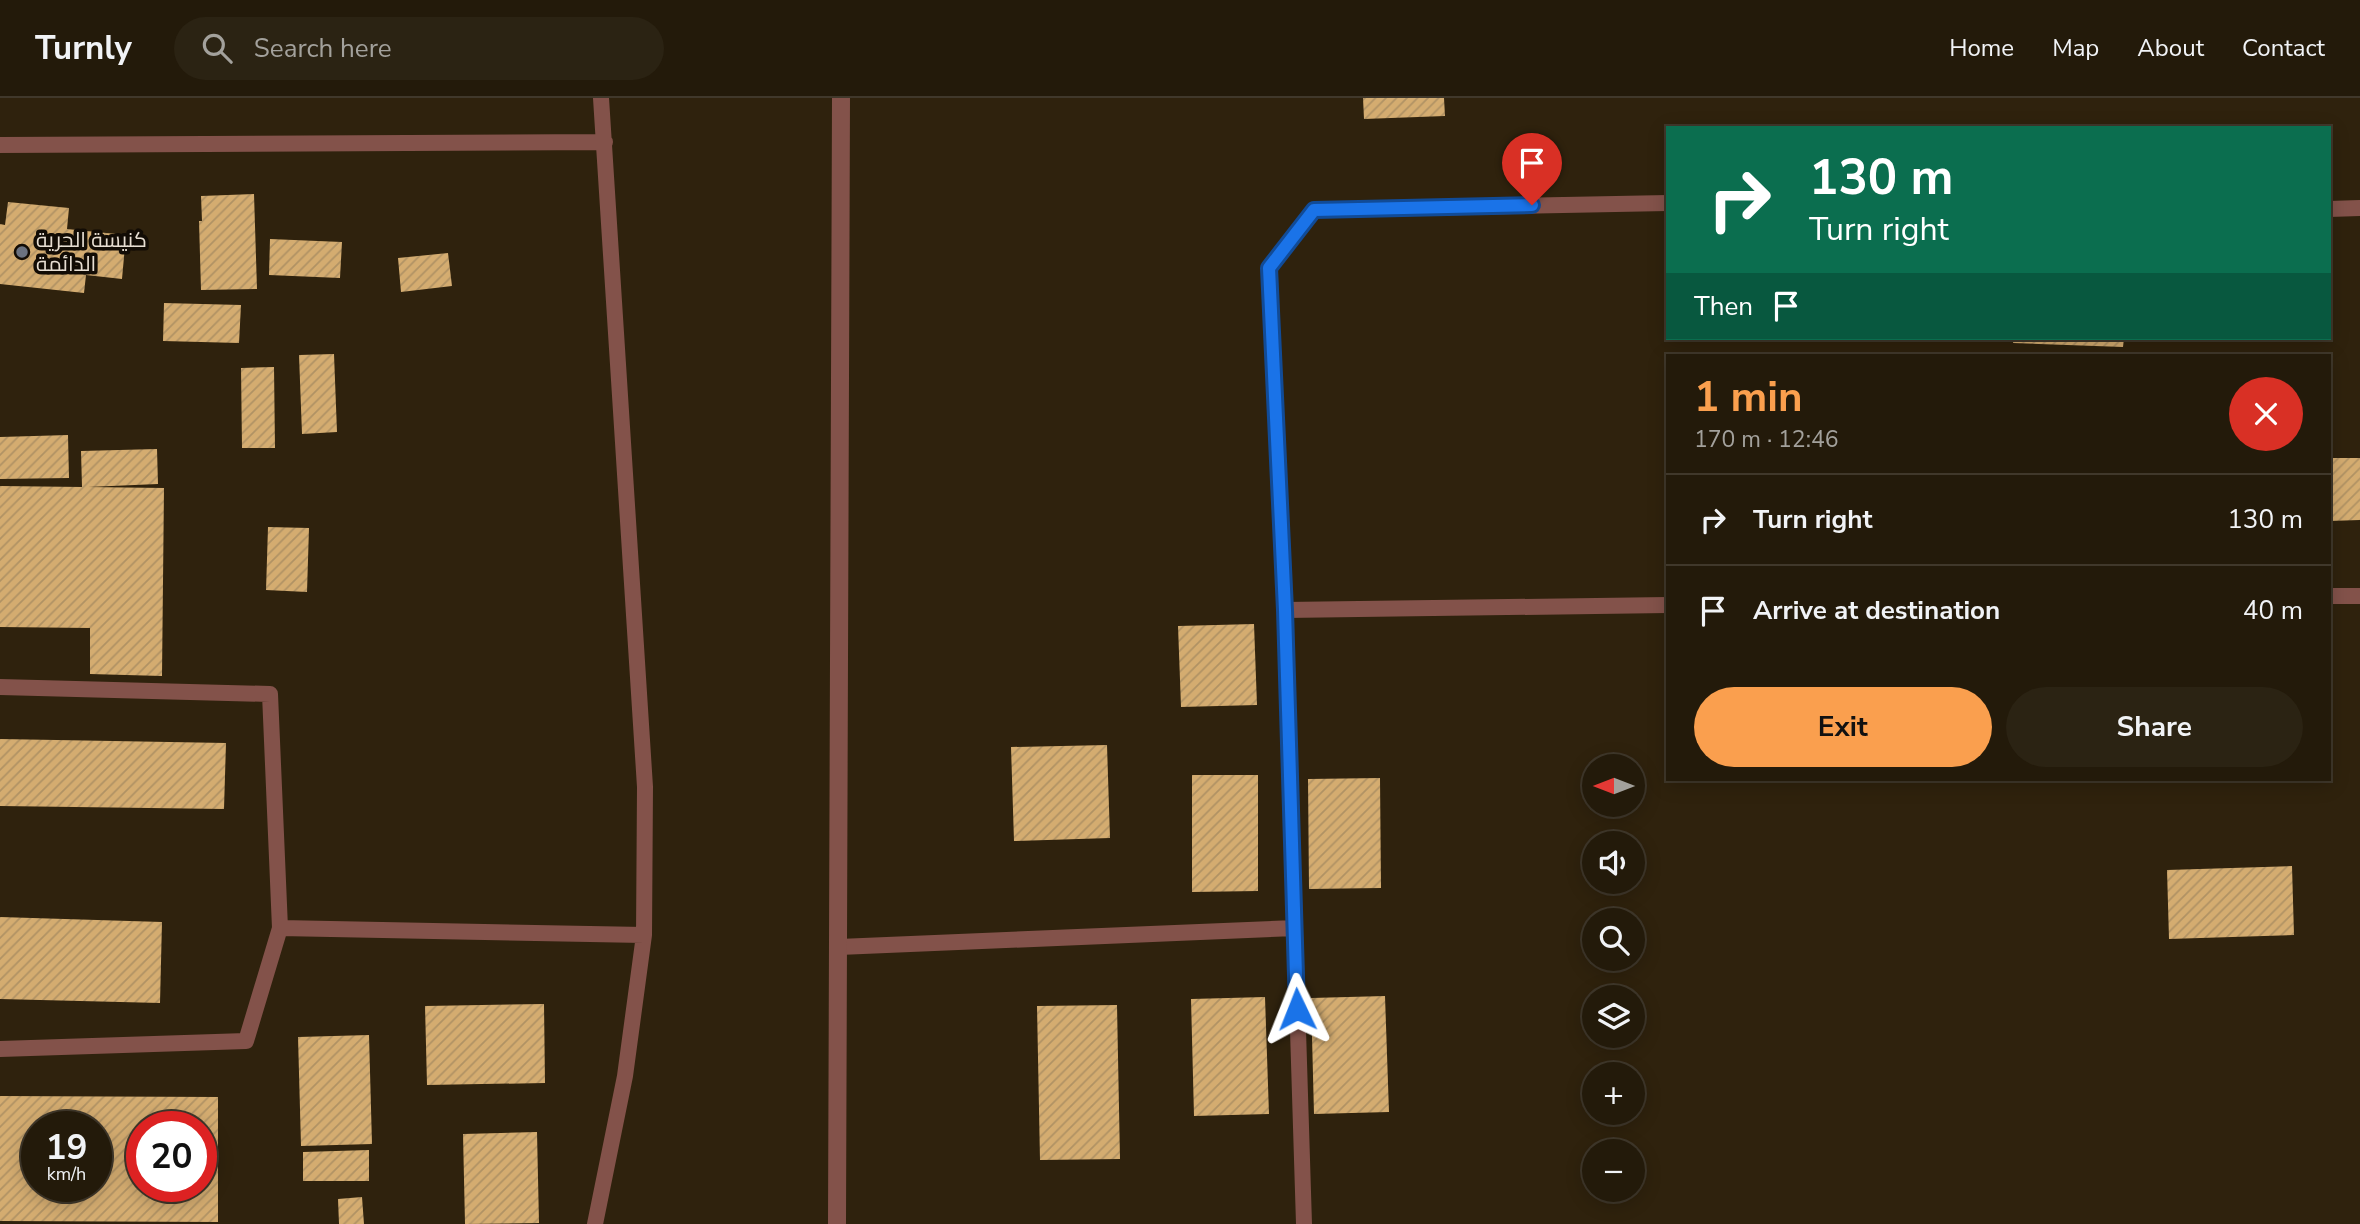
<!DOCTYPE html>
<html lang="en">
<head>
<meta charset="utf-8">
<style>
	body { margin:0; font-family:"Nunito Sans",Cairo,sans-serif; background:#2b2313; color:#f1f3f6; height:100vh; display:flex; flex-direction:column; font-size:26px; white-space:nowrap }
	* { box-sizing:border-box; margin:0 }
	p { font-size:23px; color:#a3a19c }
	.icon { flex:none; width:38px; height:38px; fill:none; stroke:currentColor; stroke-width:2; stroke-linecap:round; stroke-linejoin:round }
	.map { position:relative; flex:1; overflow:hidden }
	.side { position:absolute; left:1666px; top:256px; width:665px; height:427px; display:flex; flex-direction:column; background:#231a0a; border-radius:0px; box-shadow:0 4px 18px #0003,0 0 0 2px #40382b }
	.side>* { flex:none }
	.top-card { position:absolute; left:1666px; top:28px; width:665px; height:214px; border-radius:0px; box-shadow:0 4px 18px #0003,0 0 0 2px #40382b; background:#0b6e4f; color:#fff; overflow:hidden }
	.needle { width:46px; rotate:270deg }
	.controls { position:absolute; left:1582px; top:656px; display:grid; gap:14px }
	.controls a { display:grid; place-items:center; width:63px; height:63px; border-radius:50%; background:#231a0a; box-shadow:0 4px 18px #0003,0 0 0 2px #40382b; font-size:35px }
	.speed { position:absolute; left:21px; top:1013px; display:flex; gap:14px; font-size:35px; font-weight:700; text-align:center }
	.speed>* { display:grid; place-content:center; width:91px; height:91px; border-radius:50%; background:#231a0a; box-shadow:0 4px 18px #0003,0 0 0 2px #40382b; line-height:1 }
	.speed small { font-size:18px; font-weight:400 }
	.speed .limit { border:10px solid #d22; background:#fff; color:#111 }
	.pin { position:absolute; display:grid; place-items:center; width:60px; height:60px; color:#fff; margin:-72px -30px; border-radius:50% 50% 50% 0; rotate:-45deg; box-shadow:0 0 7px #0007 }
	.pin .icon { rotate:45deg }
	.me { position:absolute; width:77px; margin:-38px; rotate:358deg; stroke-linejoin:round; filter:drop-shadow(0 0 5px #0008) }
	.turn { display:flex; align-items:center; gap:24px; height:147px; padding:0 28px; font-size:32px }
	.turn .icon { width:91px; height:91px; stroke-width:2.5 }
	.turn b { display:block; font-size:49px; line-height:60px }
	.then { display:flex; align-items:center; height:66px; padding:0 28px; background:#0003; gap:14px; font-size:26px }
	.round { display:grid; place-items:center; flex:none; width:74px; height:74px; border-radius:37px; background:#2b2313 }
	.head { display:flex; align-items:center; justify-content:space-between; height:119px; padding:0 28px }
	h1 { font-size:42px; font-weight:700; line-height:52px; color:#fa9f4e }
	.action { display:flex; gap:14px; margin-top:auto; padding:14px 28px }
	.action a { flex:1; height:80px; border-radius:42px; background:#fa9f4e; color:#111; font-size:28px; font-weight:700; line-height:80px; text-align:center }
	.action a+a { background:#2b2313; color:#f1f3f6 }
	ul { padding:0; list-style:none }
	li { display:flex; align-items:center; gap:21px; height:91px; padding:0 28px; border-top:2px solid #40382b }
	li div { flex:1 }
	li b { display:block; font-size:26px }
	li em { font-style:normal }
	header { display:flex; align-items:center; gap:42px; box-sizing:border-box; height:98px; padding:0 35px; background:#231a0a; border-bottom:2px solid #40382b }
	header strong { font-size:33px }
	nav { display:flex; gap:38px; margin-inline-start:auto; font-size:24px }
	.search { width:490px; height:63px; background:#2b2313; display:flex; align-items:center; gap:18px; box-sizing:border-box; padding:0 24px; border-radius:38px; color:#a3a19c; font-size:26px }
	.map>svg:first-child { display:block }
	.building { fill:url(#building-hatch); fill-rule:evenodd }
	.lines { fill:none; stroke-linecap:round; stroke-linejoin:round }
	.lane { stroke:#83524a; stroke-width:16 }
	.street { stroke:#83524a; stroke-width:18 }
	.route-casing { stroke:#114b97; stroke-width:18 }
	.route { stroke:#1a73e8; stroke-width:12 }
	.worship-dot { fill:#6b7280; stroke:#120c05; stroke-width:2.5 }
	.labels { text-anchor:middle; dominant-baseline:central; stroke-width:7; stroke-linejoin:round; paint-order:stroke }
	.poi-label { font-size:21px; fill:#e7ded2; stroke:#120c05; text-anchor:start }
</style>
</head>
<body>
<header>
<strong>Turnly</strong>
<div class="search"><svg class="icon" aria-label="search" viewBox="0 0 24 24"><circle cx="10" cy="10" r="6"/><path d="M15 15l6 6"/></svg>Search here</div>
<nav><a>Home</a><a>Map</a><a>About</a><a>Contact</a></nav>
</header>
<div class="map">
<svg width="2360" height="1126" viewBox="0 0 2360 1126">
	<defs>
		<pattern id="building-hatch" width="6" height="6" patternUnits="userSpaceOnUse" patternTransform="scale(1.75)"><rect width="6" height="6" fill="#d4ac70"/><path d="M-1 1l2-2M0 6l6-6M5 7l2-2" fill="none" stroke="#b09264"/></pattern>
	</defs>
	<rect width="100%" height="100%" fill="#2f220d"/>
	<!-- building -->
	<path class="building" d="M1363 0H1444L1445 18 1364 21Z
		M254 96 257 191 201 192 199 123H202L201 98Z
		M8 104 69 110 67 131 126 137 122 181 86 177 84 195 0 186V126L5 127Z
		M270 141 342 144 340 180 269 177Z
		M448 155 452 188 401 194 398 160Z
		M164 205 241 207 239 245 163 243Z
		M2013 240H2124L2123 249 2013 245Z
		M334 256 337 334 302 336 299 257Z
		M274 269 275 350H242L241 270Z
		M68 337 69 380 0 381V339Z
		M157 351 158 386 88 389 164 390 162 578 90 576V530L0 529V388L82 389 81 353Z
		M2329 360H2360V422L2329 423Z
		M268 429 309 430 307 494 266 492Z
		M1254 526 1257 607 1181 609 1178 528Z
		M0 641 226 645 224 711 0 708Z
		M1107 647 1110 740 1014 743 1011 649Z
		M1192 677H1258V793L1192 794Z
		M1380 680 1381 790 1309 791 1308 681Z
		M2292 768 2294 837 2169 841 2167 772Z
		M0 819 162 824 160 905 0 901Z
		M1385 898 1389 1014 1314 1016 1311 900Z
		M1265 899 1269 1016 1194 1018 1191 901Z
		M544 906 545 985 427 987 425 908Z
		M1117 907 1120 1061 1040 1062 1037 908Z
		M369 937 372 1046 301 1048 298 939Z
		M0 998 218 999V1124L0 1123ZM37 1029H96V1088H37ZM142 1029H201V1088H142Z
		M537 1034 539 1125 465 1126 463 1036Z
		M369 1052V1083H303V1054Z
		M362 1099 364 1126H339L338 1101Z"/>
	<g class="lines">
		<!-- lane -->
		<path class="lane" d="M0 47 605 44
			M2329 111 2360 110
			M2329 498H2360
			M1285 512 1668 507
			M0 589 270 596 280 830 246 943 0 951
			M280 830 644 837
			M839 849 1295 830
			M595 1126 625 978 644 837 645 689 601 0
			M1304 1126 1285 512 1269 170 1314 112 1668 105"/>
		<!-- street -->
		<path class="street" d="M837 1126 841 0"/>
	</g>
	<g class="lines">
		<!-- route casing -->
		<g class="route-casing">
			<path id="route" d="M1297 911 1285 512 1269 170 1314 112 1532 107"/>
		</g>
		<!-- route -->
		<use href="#route" class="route"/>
	</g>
	<!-- markers -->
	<circle class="worship-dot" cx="22" cy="154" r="7"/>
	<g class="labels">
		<!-- poi labels -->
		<g class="poi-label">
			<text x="36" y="142">كنيسة الحرية<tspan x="36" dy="24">الدائمة</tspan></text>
		</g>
	</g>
</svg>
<div class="controls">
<a><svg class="needle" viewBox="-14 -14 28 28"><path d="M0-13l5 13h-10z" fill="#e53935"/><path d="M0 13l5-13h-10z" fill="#a3a19c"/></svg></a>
<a><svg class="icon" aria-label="sound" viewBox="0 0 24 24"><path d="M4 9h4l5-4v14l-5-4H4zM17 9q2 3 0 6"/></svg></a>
<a><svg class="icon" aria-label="search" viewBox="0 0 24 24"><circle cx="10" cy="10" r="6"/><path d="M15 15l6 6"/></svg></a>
<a><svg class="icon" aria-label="layers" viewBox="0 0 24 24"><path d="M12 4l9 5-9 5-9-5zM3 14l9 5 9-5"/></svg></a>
<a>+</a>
<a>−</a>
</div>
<div class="speed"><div>19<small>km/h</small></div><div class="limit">20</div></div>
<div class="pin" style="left:1532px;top:107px;background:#d93025"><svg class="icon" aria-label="arrive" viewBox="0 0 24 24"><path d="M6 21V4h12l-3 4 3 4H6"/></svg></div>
<svg class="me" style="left:1297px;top:911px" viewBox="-20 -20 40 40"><path d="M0-17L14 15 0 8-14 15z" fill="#1a73e8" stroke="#fff" stroke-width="4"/></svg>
<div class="top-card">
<div class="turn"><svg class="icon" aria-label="right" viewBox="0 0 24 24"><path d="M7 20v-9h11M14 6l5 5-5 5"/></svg><div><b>130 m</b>Turn right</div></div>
<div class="then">Then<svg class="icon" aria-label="arrive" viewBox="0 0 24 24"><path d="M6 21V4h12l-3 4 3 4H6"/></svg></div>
</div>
<section class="side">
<div class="head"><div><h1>1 min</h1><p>170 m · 12:46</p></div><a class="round" style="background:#d93025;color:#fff"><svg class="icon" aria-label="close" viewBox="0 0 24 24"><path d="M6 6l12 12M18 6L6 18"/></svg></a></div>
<ul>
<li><svg class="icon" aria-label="right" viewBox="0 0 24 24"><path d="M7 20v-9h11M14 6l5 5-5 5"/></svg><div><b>Turn right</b></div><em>130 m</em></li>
<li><svg class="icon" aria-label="arrive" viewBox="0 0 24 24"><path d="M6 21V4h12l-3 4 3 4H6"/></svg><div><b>Arrive at destination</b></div><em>40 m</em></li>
</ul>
<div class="action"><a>Exit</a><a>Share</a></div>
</section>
</div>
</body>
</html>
